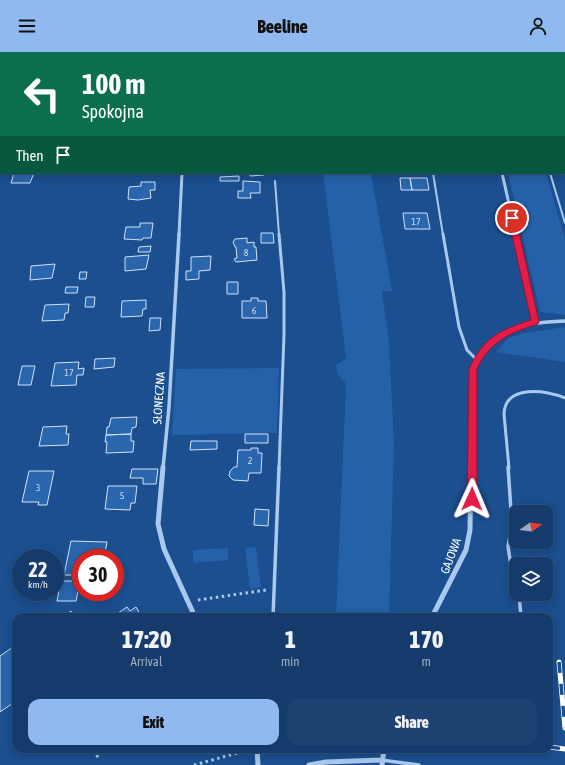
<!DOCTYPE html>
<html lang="en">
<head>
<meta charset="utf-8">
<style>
	body { margin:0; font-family:"Asap Condensed",sans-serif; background:#1d4271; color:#f1f3f6; height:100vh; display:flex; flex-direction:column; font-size:15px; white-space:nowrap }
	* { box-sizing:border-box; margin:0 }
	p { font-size:13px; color:#9dadc1 }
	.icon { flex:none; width:22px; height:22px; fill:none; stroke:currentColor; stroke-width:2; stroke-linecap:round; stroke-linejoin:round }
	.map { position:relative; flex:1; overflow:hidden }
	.sheet { position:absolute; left:12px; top:561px; width:541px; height:140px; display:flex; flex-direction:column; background:#143b6b; border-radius:12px; box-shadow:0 2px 10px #0003,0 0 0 1px #33557e }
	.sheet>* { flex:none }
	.hud { position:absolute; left:0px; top:0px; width:565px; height:122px; box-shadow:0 2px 10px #0003,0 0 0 1px #33557e; background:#0b6e4f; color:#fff; overflow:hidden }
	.needle { width:26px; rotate:76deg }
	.buttons { position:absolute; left:509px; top:453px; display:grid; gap:8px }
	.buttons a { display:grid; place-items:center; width:44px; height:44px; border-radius:8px; background:#143b6b; box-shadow:0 2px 10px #0003,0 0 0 1px #33557e; font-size:20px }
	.speed { position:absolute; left:12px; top:497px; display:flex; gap:8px; font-size:20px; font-weight:700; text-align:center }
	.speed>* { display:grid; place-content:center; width:52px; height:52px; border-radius:50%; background:#143b6b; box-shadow:0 2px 10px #0003,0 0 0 1px #33557e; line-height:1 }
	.speed small { font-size:10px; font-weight:400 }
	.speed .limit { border:6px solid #d22; background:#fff; color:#111 }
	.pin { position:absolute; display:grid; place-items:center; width:34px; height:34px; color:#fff; margin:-17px; border:2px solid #fff; border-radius:50%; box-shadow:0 1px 4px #0007 }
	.me { position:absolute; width:44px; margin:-22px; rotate:1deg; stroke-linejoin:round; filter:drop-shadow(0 0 3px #0008) }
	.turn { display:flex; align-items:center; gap:14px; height:84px; padding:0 16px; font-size:18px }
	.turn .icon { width:52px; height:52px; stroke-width:2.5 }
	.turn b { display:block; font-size:28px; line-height:34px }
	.then { display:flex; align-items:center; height:38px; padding:0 16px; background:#0003; gap:8px; font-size:15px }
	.eta { display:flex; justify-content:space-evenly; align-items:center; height:68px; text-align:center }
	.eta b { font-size:24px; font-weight:800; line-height:28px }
	.action { display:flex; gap:8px; margin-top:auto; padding:8px 16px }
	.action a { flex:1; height:46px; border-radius:12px; background:#90b9f0; color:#111; font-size:16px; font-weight:800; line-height:46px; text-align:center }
	.action a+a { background:#1d4271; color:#f1f3f6 }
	header { display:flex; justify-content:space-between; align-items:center; height:52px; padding:0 16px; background:#90b9f0; color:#111; font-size:18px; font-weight:800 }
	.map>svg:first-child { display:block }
	.green { fill:#2461a8 }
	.building { fill:#2a66ad; stroke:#cfe3fa }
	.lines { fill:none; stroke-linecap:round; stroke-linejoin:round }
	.path { stroke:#a9c9ee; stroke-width:3; stroke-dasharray:2.5 3.5; stroke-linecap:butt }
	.service-far2 { stroke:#a9c9ee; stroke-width:2 }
	.service-far1 { stroke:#a9c9ee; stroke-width:3 }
	.service { stroke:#a9c9ee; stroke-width:3.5 }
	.minor-far2 { stroke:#a9c9ee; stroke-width:3 }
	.minor-far1 { stroke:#a9c9ee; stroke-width:3.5 }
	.minor { stroke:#a9c9ee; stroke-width:5 }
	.rail-casing { stroke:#fff; stroke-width:5 }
	.rail { stroke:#1b4f8f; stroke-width:3.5; stroke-dasharray:11; stroke-linecap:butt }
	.route { fill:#e11d48; stroke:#92132f }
	.labels { text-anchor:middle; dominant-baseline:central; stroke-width:4; stroke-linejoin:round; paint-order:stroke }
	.number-label { font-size:10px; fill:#cad9ea }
	.street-label { font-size:12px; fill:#fff; stroke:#1b4f8f }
</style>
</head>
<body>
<header><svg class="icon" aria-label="menu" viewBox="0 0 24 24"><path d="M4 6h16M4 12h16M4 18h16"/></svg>Beeline<svg class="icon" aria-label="person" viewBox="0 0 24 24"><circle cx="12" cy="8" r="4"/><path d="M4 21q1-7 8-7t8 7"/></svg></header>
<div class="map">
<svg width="565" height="713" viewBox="0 0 565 713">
	<rect width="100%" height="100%" fill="#1b4f8f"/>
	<!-- green -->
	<path class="green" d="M323 121H371L392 239H382L389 290 394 392 389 565H336L346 332 337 321 336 313 346 306Z
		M508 121H546L565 187V263L540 260Z
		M565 275V310L496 300 508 286 524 281Z
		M279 316 277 381 172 383 176 317Z
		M256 495 261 535 250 537 245 496Z
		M228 496V508L193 511V498Z"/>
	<!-- building -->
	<path class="building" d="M14 121H34L30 131H11Z
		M250 121H264V123L250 124Z
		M239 124V129H220V125Z
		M400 126H410L412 138H401Z
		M410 126H427L429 138H412Z
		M243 129 260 130V141H250L251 146H238V139H243Z
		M141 130H155V138H150L151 146 138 148 128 147 129 135 141 134Z
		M403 161H427L430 177H405Z
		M140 171H153L151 186H143L142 188 124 187 126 175H140Z
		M261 181H273L274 191H261Z
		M247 186V191L254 190V195H256L257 208 236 210 234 207 237 206 236 195H235L233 190 235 187Z
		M151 194 150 200H138L139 195Z
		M149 203 146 217 125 219V205Z
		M211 204 210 218 199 219V227L186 228V219H191V205Z
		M55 212 52 226 30 228 31 214Z
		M80 220H87L86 227H79Z
		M227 230H238V242H227Z
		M66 235H78L77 241H65Z
		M86 245H95L94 255H85Z
		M251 246H258V249H266L267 266H242V249H251Z
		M146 248V257H143L142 264 121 265 122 249Z
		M69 252 68 261H65L64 268 42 269 45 253Z
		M150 266H161L160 278 149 279Z
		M115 306 114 315 94 317 95 307Z
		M79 310 78 317 84 316 83 323H77L76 333 51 334 55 311Z
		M22 314H35L31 333H18Z
		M137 365 136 375 132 376 131 382 106 383 107 375H109L111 366Z
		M67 374 66 382H69L68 393 39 394 43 375Z
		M131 382V389H134L133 400 106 401 107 390H105L106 383Z
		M245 382H268V391H245Z
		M191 389H217V397L190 398Z
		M251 396H258V401H262L261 421H249L248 429 233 428 229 424 230 419 234 415H237L238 398H251Z
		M132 417H158L156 432H143V426H130Z
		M29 419H54L47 453H38L39 450H22Z
		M108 434H137L135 451H131L130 458 105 457Z
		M255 457 269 458 268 474 254 473Z
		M71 489 107 490 105 501H109L108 506H81V523H64Z
		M61 529H80L76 549H57Z
		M127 555 130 559 136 555 142 565H112Z
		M71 559 74 565H62Z
		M16 593V649L0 660V604Z"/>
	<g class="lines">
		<!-- path -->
		<path class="path" d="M198 548 266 538
			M96 697 98 708
			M194 713 248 698"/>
		<!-- service-far2 -->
		<path class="service-far2" d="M433 121 443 183
			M550 121 565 171
			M275 129 279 183"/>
		<!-- service-far1 -->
		<path class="service-far1" d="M443 182 459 275 467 298 477 308
			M279 416 284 283V240L279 182
			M509 416 504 362C505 332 547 338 565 346"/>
		<!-- service -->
		<path class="service" d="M508 415 512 473 508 494 511 515 516 533
			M519 542 521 565
			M273 565 279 415
			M381 708 419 713"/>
		<!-- minor-far2 -->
		<path class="minor-far2" d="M0 55 1 52
			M0 111 1 109
			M502 121 516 183
			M179 183 182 121"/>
		<!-- minor-far1 -->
		<path class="minor-far1" d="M516 182 535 270
			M163 416 169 355 179 182
			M471 416 473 317C495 275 520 271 565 269"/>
		<!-- minor -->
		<path class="minor" d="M163 415 158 472 164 497 195 565
			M432 565 466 498 470 478 471 415
			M257 697 258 713
			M309 713 326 710 381 708
			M382 713 384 697"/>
		<!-- rail casing -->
		<g class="rail-casing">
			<path id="rail" d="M559 610 565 676
				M549 695 565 697"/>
		</g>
		<!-- rail -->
		<use href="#rail" class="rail"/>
	</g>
	<!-- route -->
	<path class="route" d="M512 164 516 166 539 270 538 272C510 281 490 289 477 317V447L475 450 472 452 468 450 467 447 469 317C483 286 499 278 531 268L508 166Z"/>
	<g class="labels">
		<!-- number labels -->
		<g class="number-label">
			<text x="416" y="169">17</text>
			<text x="246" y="200">8</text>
			<text x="254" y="258">6</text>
			<text x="69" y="320">17</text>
			<text x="250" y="408">2</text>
			<text x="38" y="435">3</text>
			<text x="122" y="443">5</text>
		</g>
		<!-- street labels -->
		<g class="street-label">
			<text transform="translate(159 346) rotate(-86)">SŁONECZNA</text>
			<text transform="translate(451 504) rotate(-69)">GAJOWA</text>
		</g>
	</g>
</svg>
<div class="buttons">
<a><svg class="needle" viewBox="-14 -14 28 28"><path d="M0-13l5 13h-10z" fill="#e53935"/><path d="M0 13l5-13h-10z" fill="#9dadc1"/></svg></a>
<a><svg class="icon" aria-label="layers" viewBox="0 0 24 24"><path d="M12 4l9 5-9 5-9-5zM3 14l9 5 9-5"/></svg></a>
</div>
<div class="speed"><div>22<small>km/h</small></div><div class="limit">30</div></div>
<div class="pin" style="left:512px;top:166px;background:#d93025"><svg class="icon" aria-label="arrive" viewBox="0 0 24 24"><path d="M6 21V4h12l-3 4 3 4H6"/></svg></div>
<svg class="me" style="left:472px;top:447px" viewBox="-20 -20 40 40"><path d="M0-17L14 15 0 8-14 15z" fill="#e11d48" stroke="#fff" stroke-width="4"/></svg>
<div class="hud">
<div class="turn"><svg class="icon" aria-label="left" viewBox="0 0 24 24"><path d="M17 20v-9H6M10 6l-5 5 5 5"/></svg><div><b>100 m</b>Spokojna</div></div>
<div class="then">Then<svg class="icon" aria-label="arrive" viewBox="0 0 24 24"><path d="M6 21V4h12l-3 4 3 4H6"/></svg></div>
</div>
<section class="sheet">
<div class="eta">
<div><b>17:20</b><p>Arrival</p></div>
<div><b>1</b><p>min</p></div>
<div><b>170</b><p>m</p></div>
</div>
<div class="action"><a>Exit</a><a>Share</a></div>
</section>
</div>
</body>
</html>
